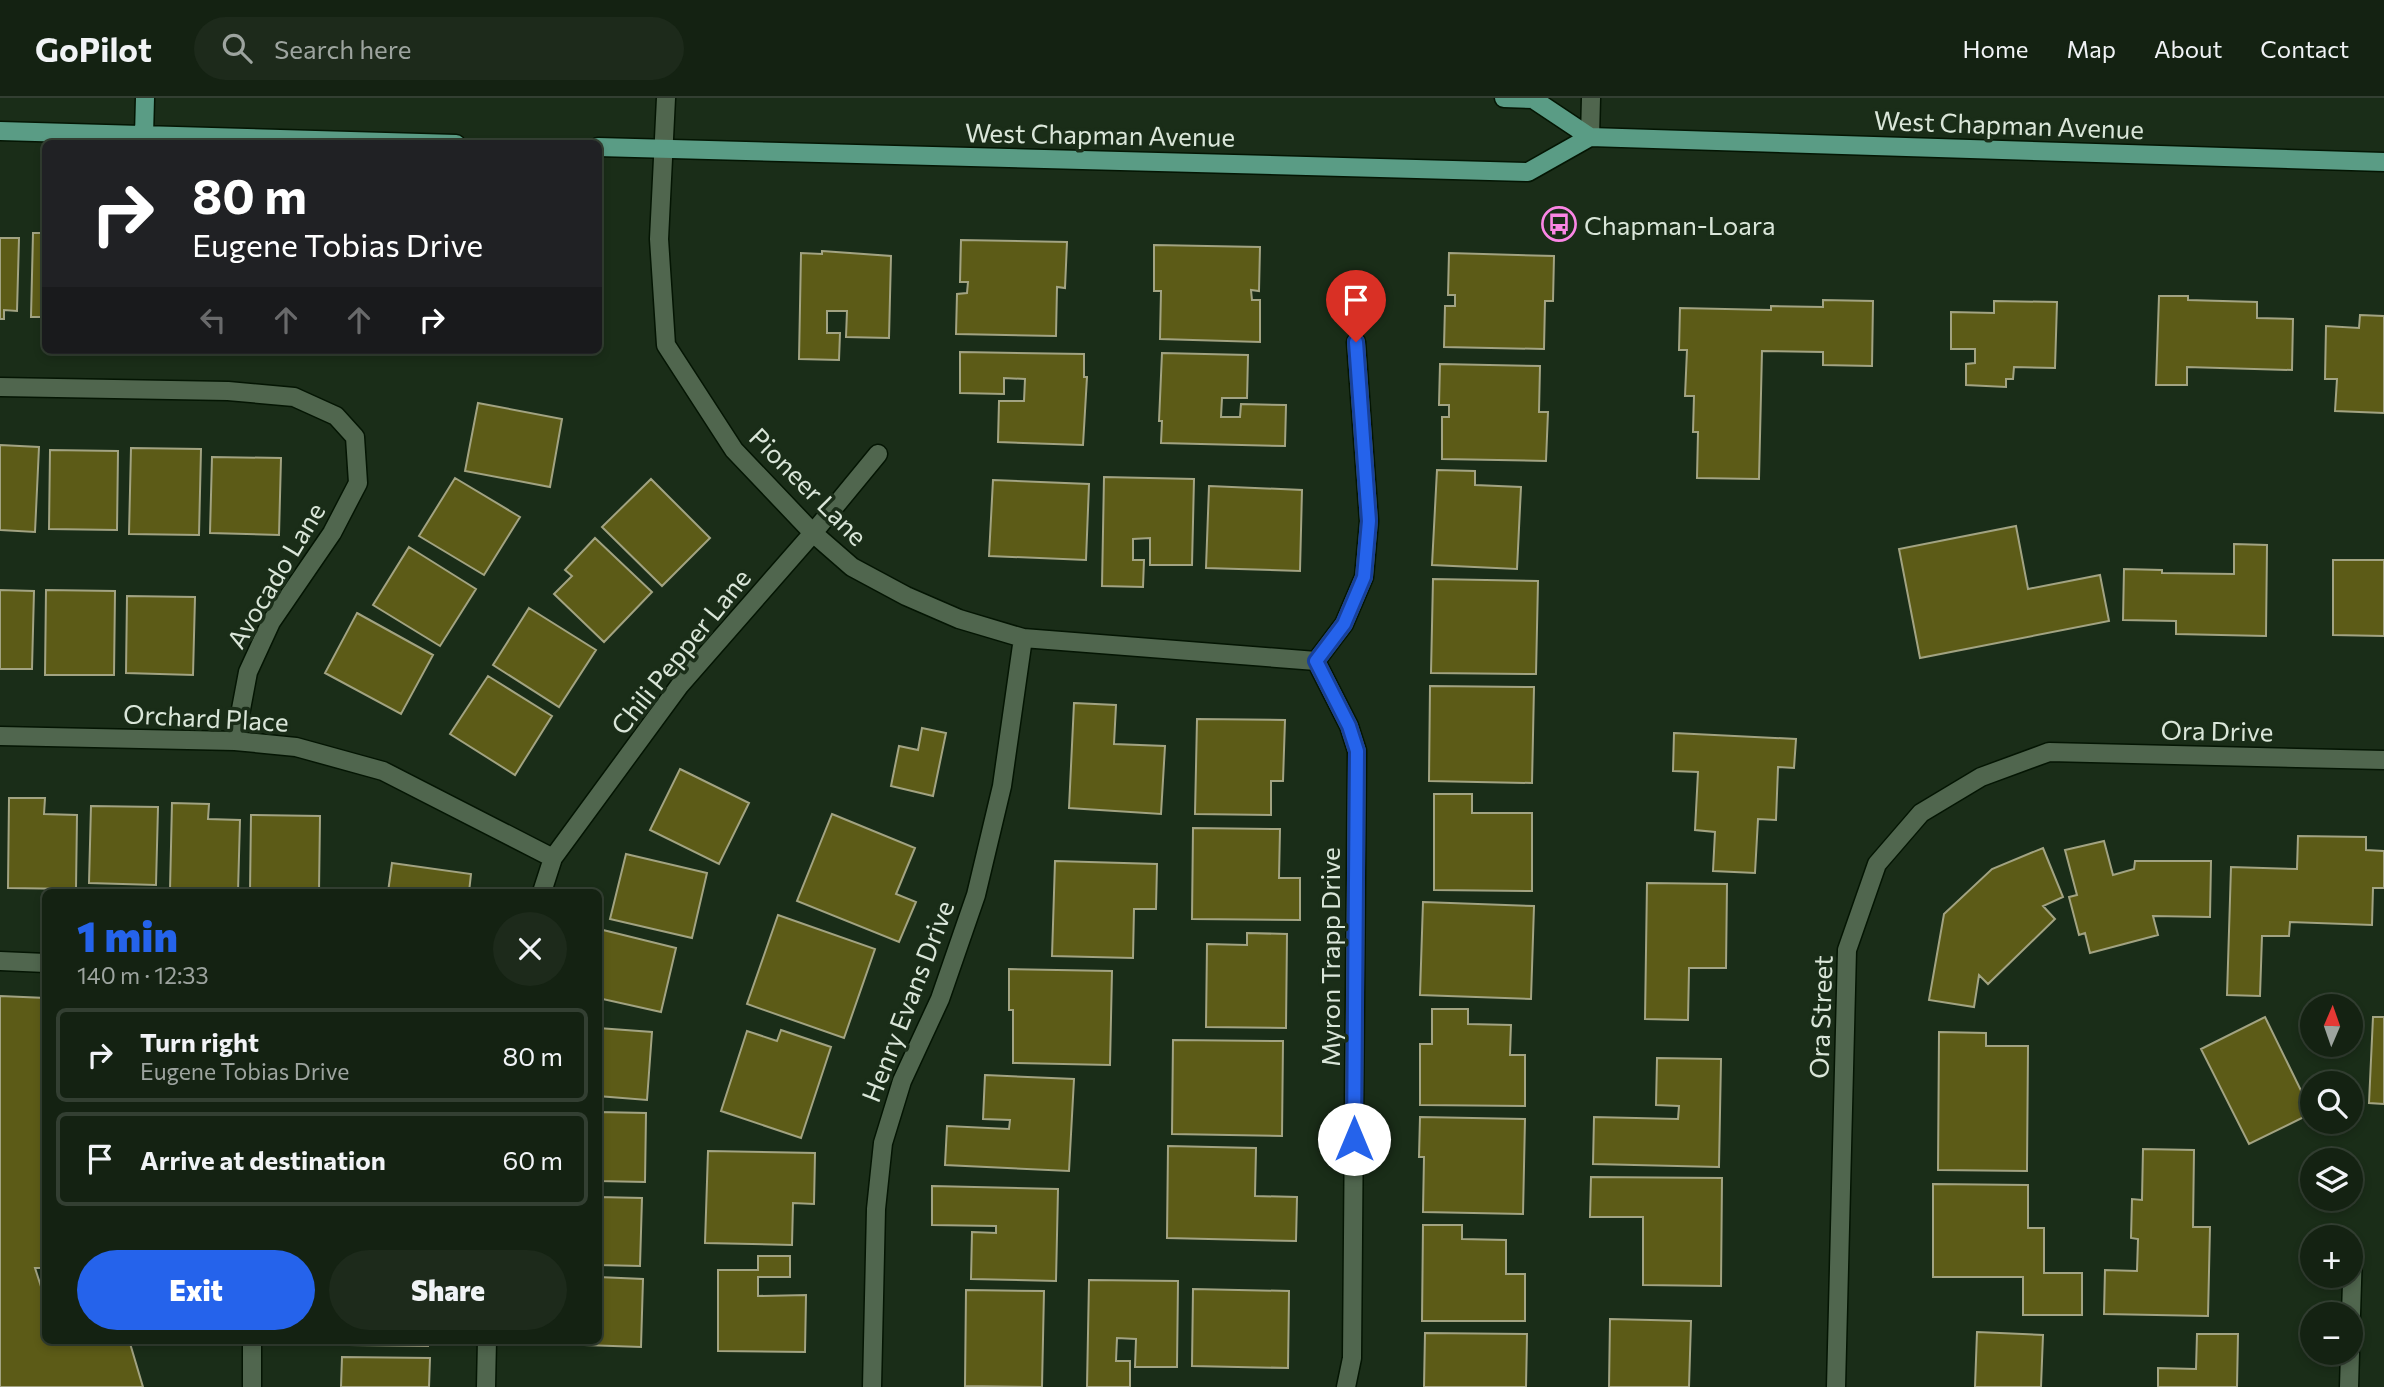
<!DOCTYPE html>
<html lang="en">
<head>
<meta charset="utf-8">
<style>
	body { margin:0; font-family:Commissioner,sans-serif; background:#1d2a1b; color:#f1f3f6; height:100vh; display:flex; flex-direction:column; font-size:26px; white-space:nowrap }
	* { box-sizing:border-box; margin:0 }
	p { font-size:23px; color:#9da49f }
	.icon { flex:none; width:38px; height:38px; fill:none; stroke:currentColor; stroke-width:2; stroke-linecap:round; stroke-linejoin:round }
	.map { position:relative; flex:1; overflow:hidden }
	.drawer { position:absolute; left:42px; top:791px; width:560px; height:455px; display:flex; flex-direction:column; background:#142212; border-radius:10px; box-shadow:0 4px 10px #0003,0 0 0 2px #333f32 }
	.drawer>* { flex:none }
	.hud { position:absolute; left:42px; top:42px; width:560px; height:214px; border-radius:10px; box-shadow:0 4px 10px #0003,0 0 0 2px #333f32; background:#202124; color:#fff; overflow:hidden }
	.needle { width:46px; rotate:2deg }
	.controls { position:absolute; left:2300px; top:896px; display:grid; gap:14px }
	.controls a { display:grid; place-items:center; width:63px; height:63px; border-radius:50%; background:#142212; box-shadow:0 4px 10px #0003,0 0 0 2px #333f32; font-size:35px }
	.pin { position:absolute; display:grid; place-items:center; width:60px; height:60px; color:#fff; margin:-72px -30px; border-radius:50% 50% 50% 0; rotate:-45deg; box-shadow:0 0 7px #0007 }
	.pin .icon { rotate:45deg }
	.me { position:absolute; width:77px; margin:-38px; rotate:0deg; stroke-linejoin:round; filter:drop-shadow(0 0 5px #0008) }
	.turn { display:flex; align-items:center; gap:24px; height:147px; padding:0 35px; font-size:32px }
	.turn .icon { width:91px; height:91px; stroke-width:2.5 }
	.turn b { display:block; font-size:49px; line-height:60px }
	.lanes { display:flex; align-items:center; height:66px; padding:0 35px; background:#0003; justify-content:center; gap:35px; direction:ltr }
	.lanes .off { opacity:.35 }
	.round { display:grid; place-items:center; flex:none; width:74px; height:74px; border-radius:37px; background:#1d2a1b }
	.head { display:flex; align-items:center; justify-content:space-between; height:119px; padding:0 35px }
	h1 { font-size:42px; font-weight:800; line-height:52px; color:#2563eb }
	.button { display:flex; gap:14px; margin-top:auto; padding:14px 35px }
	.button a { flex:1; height:80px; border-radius:42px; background:#2563eb; color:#fff; font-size:28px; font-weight:800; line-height:80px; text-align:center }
	.button a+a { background:#1d2a1b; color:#f1f3f6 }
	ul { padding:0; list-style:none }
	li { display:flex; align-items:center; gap:21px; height:94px; margin:0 14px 10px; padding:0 21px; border:4px solid #333f32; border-radius:10px }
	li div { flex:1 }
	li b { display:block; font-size:26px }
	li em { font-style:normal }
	header { display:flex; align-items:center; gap:42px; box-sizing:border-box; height:98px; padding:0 35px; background:#142212; border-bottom:2px solid #333f32 }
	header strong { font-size:33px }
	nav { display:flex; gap:38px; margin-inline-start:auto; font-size:24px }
	.search { width:490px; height:63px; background:#1d2a1b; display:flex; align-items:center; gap:18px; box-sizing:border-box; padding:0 24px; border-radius:38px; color:#9da49f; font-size:26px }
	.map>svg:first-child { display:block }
	.building { fill:#5c5b17; stroke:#a2a382; stroke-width:2 }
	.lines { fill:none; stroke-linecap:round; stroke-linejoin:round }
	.minor-casing { stroke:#041503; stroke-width:21 }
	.major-casing { stroke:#041503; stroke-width:21 }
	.minor { stroke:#50664e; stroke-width:18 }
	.major { stroke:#5a9c85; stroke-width:18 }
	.route-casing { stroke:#184099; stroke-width:18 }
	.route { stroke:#2563eb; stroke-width:12 }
	.labels { text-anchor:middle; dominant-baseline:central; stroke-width:7; stroke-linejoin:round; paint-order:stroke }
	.street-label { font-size:26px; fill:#dae6d9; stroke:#1a2d18 }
	.poi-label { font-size:26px; fill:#dae6d9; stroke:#1a2d18; text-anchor:start }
</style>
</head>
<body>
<header>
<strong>GoPilot</strong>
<div class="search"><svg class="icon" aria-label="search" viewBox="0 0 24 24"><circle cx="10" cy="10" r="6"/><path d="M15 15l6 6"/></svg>Search here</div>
<nav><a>Home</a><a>Map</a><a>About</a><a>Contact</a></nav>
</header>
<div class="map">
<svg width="2384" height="1289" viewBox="0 0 2384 1289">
	<rect width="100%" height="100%" fill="#1a2d18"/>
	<!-- building -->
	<path class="building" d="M33 135H46V219H31Z
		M0 140H19L17 213 4 212V221H0Z
		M961 142 1067 144 1065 190 1057 189 1056 238 956 236 957 196 967 195 968 184H960Z
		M1154 147 1260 149 1259 193 1251 192 1252 202H1260V244L1160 241 1161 193H1154Z
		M822 153 891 158 889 240 846 239 847 213H827V235H840L839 262 799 261 801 155 822 156Z
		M1449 155 1554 158 1553 203H1545L1544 251 1444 249 1445 208H1455V197H1448Z
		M2159 198H2188V202L2257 204V220L2293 221 2292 272 2187 269V287H2156Z
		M1823 202 1873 203 1872 268 1823 267V254L1762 253 1759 381 1697 380 1698 334H1693L1694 298H1685L1687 252H1679L1680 210 1771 212V208L1823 209Z
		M1994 203 2057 204 2055 270 2014 269 2013 281H2006V289L1966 287V266L1975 265V251H1951V214L1994 215Z
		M2360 217 2384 218V315L2335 313 2337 281H2325L2326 228 2359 230Z
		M960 254 1084 256V279H1087L1083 347 998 344 999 303H1024L1025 281 1004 280V296L960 295Z
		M1162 255 1248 257 1247 300H1222L1221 319H1240L1241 306 1286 307 1285 348 1161 345 1162 323H1159Z
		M1440 266 1540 268 1539 314H1548L1546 363 1442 361V319H1449V307H1439Z
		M478 305 562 321 550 389 465 373Z
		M0 347 39 349 35 434 0 432Z
		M131 350 201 351 199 437 129 436Z
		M50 352 118 353 117 432 49 431Z
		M212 359 281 360 279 437 210 435Z
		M1437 372 1475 373V387L1521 389 1517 471 1432 467Z
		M1104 379 1194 381 1192 467H1150V440L1133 441V462H1144L1143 489 1102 488Z
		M455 380 520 419 484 477 419 438Z
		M651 381 710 440 662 488 602 429Z
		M993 382 1089 386 1086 462 989 458Z
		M1209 388 1302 392 1300 473 1206 470Z
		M2016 428 2028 491 2100 477 2109 523 1920 560 1899 451Z
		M595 440 652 494 604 544 554 496 572 478 565 472Z
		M2234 446 2267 447 2266 538 2176 536V523L2123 522 2124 471 2162 472V475L2234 476Z
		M409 449 476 491 440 548 373 507Z
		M2333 462H2384V538L2333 537Z
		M1433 481 1538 483 1536 576 1431 575Z
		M0 492 34 493 32 571H0Z
		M46 492 115 493 114 577H45Z
		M127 498 195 499 193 577 126 575Z
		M529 510 596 552 559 609 493 567Z
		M357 515 433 557 401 616 325 575Z
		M488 578 552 618 515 677 450 636Z
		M1430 588 1534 589 1532 685 1429 683Z
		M1074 605 1116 607 1114 646 1165 648 1161 716 1069 710Z
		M1197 621 1285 622 1283 683H1271V717L1195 716Z
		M922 630 946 635 933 698 891 688 899 648 918 652Z
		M1674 635 1796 641 1794 670 1778 669 1776 722 1758 721 1755 775 1713 773 1715 734 1695 732 1698 674 1673 673Z
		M680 671 749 705 719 766 650 732Z
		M1434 696H1472V715H1532V793L1434 792Z
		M9 700H45L44 716 77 717 76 791 8 790Z
		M172 705 209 706 208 721 240 722 238 794 170 792Z
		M91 708 158 709 156 787 89 785Z
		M832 716 915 750 896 796 916 804 899 844 797 803Z
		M251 717 320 718 319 794H250Z
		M1193 730 1280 731 1279 780H1300V822L1192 821Z
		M2298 738 2366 739V752L2384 753V790H2373L2372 827 2290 824 2289 838H2262L2260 898 2227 897 2231 769 2297 771Z
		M2104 743 2113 777 2134 771 2135 763H2211L2210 819 2153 818 2158 837 2090 855 2085 835 2079 837 2069 799 2077 797 2065 752Z
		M2043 750 2063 799 2043 808 2055 821 1988 886 1979 877 1974 909 1929 902 1944 816 1992 771Z
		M626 756 707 775 692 840 610 821Z
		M1055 763 1157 766 1156 811H1134L1133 860 1052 858Z
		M392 765 471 776 469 794H388Z
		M1647 785 1727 786 1726 870H1689L1688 922 1645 921Z
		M1423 804 1534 808 1531 901 1420 897Z
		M778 817 875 851 844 940 747 906Z
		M599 831 676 850 661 914 598 900Z
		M1247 835 1287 836 1286 930 1206 929 1207 846 1247 847Z
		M1009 871 1112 873 1110 967 1013 965V912H1009Z
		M0 898 46 900V1170H35L46 1204V1242H129L143 1289H0Z
		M1432 911H1468V926L1511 927 1510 957H1525V1008L1420 1007V946H1432Z
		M2265 919 2312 1015 2249 1046 2201 951Z
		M2373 919H2384V1006L2369 1005Z
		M598 930 652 934 647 1002 598 998Z
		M781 932 831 949 801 1040 721 1013 747 933 777 943Z
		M1939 934 1986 935V948H2028L2027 1073 1938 1072Z
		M1173 942 1283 943 1282 1038 1172 1036Z
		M1657 960 1721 961 1719 1069 1593 1066 1594 1019 1678 1021 1679 1008 1656 1007Z
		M985 977 1074 981 1069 1073 945 1067 947 1028 1009 1031 1010 1022 983 1021Z
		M598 1014 646 1015 645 1084 598 1083Z
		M1420 1019 1525 1021 1523 1116 1423 1114 1424 1059H1419Z
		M1168 1048 1256 1050 1255 1098 1297 1099 1296 1143 1167 1140Z
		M2143 1051 2194 1052 2193 1129H2210L2208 1218 2104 1216 2105 1172 2137 1173 2138 1141 2131 1140 2132 1101 2142 1102Z
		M708 1053 815 1055 814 1106 793 1105 792 1147 705 1145Z
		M1591 1079 1722 1080 1721 1188 1643 1187V1119H1590Z
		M1933 1086 2028 1087V1130H2044V1175H2082V1217H2023V1179H1933Z
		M932 1088 1058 1091 1056 1183 971 1181 972 1134 996 1135V1128L932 1127Z
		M598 1099 642 1100 640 1168 598 1167Z
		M1423 1127H1462V1141L1506 1142V1176H1525V1223H1422Z
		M758 1158H790V1179H758V1198L806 1197 805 1254 718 1253V1172H758Z
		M598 1179 643 1181 641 1249 556 1246V1242H598Z
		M1089 1182 1178 1183 1177 1269H1135L1136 1241 1117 1240 1116 1263H1130V1289H1087Z
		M1193 1191 1289 1193 1288 1270 1192 1268Z
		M966 1192 1044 1193 1042 1289 965 1288Z
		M1610 1221 1691 1223 1689 1289H1609Z
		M1977 1234 2043 1237 2041 1289H1975Z
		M1425 1235 1527 1236 1526 1289H1424Z
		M2197 1236H2238L2237 1289H2158V1270L2196 1271Z
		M350 1242H428V1248L350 1247Z
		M342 1259 430 1260 429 1289H341Z"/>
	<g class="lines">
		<!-- minor casing -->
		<g class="minor-casing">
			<path id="minor" d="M666 0 659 141 666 247 734 352 813 435 852 469 906 498 959 521 1023 540 1316 563
				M1590 39 1591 0
				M0 289 228 293 294 299 336 318 355 339 358 385 332 435 271 524 248 574 235 643
				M1316 563 1349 628 1357 653 1352 1260 1346 1289
				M1316 563 1344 526 1364 479 1369 423 1356 244
				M0 638 235 643 296 649 383 673 553 760
				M542 794 553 760 680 587 813 435 878 356
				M0 863 46 865
				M2350 1248 2353 1153
				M252 1289V1242
				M486 1289 487 1242
				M872 1289 876 1111 883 1045 902 983 940 901 976 797 1002 688 1023 540
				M1836 1289 1847 852 1877 766 1921 715 1981 679 2049 654 2384 662
				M2349 1289 2350 1255"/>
		</g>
		<!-- major casing -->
		<g class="major-casing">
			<path id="major" d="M1504 0 1533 1 1590 39
				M0 33 456 46
				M144 37 145 0
				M598 49 1528 74 1590 39 2384 64"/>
		</g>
		<!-- minor -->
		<use href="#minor" class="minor"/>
		<!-- major -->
		<use href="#major" class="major"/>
	</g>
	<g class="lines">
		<!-- route casing -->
		<g class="route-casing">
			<path id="route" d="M1354 1041 1357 653 1349 628 1316 563 1344 526 1364 479 1369 423 1356 244"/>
		</g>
		<!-- route -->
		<use href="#route" class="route"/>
	</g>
	<!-- icons -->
	<defs>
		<g id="bus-ring" transform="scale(1.75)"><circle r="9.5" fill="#1a2d18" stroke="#fb86e5" stroke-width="1.5"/><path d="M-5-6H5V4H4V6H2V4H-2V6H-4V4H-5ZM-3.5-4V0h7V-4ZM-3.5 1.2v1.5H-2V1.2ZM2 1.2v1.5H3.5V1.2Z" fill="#fb86e5"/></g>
	</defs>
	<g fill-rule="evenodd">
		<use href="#bus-ring" x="1559" y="126"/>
	</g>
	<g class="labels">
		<!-- street labels -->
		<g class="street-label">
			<text transform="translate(2009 26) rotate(2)">West Chapman Avenue</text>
			<text transform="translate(1100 36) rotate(1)">West Chapman Avenue</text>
			<text transform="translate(809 388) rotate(45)">Pioneer Lane</text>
			<text transform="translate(275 477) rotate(-59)">Avocado Lane</text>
			<text transform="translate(680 553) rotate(-51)">Chili Pepper Lane</text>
			<text transform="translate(206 619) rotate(3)">Orchard Place</text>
			<text transform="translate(2217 632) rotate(1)">Ora Drive</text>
			<text transform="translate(1329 859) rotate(-90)">Myron Trapp Drive</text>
			<text transform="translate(907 903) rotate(-69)">Henry Evans Drive</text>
			<text transform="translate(1820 919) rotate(-88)">Ora Street</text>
		</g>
		<!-- poi labels -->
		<g class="poi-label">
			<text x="1584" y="126">Chapman-Loara</text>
		</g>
	</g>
</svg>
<div class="controls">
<a><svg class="needle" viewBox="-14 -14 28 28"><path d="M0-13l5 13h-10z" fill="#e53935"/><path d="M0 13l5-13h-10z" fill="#9da49f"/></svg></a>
<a><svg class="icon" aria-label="search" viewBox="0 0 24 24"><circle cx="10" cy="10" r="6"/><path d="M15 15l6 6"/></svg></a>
<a><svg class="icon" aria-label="layers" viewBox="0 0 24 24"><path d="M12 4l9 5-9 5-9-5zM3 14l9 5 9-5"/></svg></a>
<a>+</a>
<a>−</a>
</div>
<div class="pin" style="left:1356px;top:244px;background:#d93025"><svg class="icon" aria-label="arrive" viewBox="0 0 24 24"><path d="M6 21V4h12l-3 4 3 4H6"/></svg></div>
<svg class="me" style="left:1354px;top:1041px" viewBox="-20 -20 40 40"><circle r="19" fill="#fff"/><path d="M0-13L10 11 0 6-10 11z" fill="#2563eb"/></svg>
<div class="hud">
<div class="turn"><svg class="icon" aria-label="right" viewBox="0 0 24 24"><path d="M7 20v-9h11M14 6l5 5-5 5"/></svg><div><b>80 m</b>Eugene Tobias Drive</div></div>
<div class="lanes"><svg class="icon off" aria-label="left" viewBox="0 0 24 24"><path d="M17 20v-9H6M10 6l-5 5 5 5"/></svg><svg class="icon off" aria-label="ahead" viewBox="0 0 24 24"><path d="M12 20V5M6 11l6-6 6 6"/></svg><svg class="icon off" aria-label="ahead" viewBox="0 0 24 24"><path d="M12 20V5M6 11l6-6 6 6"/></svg><svg class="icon" aria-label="right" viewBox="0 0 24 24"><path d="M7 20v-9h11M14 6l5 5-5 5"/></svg></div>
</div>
<section class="drawer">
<div class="head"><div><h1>1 min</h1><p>140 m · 12:33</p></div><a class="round"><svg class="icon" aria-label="close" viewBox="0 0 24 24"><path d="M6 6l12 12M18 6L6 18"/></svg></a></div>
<ul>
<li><svg class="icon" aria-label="right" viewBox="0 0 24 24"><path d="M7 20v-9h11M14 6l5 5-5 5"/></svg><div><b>Turn right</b><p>Eugene Tobias Drive</p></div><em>80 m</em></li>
<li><svg class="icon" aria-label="arrive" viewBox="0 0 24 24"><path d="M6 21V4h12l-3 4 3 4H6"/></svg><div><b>Arrive at destination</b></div><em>60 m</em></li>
</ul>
<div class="button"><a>Exit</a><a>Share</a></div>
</section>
</div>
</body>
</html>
